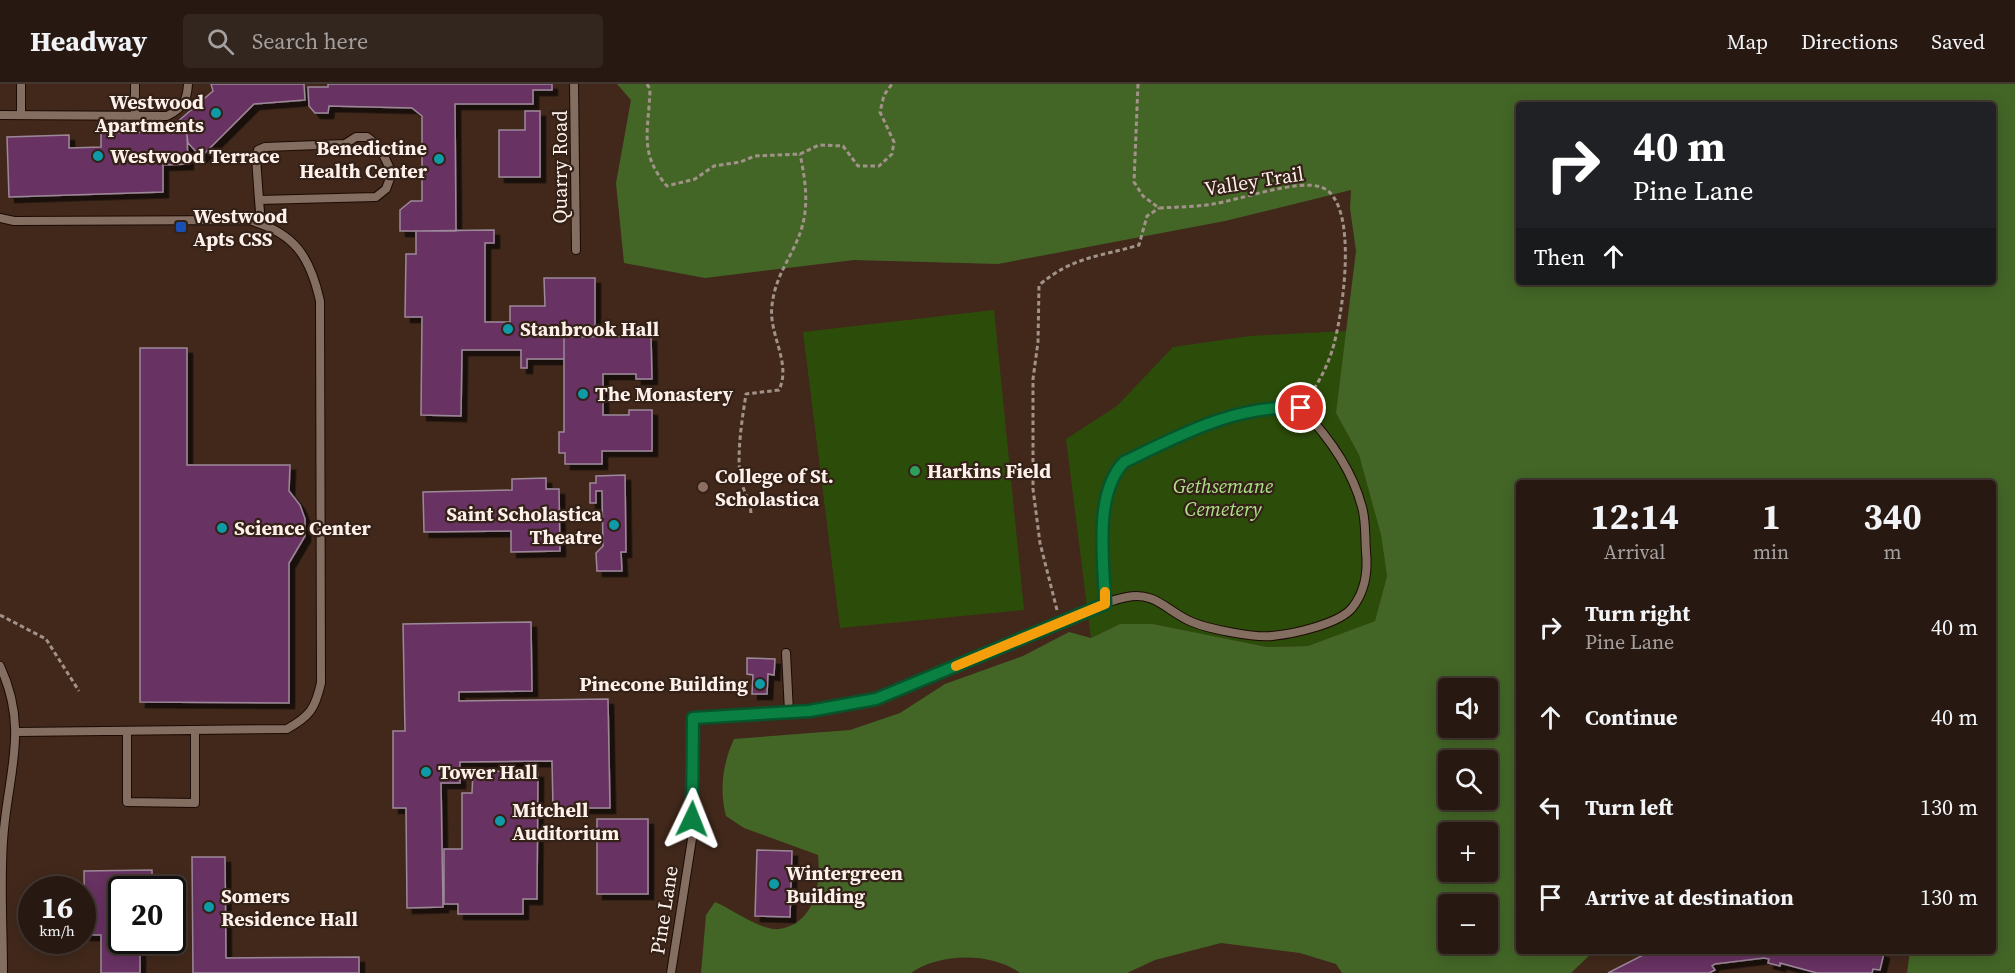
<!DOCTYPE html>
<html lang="en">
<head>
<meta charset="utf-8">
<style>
	body { margin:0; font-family:"Source Serif 4",serif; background:#33261f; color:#f1f3f6; height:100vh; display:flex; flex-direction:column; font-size:22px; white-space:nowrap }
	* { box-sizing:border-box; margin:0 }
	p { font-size:20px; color:#a4a09f }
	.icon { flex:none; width:33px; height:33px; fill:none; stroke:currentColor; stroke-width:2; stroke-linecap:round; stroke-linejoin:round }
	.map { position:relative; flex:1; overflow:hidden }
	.side { position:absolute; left:1516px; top:396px; width:480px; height:474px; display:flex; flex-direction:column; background:#271911; border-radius:6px; box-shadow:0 3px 15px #0003,0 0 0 2px #433831 }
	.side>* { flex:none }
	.hud { position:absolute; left:1516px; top:18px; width:480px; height:183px; border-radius:6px; box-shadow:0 3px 15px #0003,0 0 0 2px #433831; background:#202124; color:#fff; overflow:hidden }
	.controls { position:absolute; left:1438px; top:594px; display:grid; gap:12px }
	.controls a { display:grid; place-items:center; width:60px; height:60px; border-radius:6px; background:#271911; box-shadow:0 3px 15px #0003,0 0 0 2px #433831; font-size:30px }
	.speed { position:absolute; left:18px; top:792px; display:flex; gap:12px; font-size:30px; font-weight:700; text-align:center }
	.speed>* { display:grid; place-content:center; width:78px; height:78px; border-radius:50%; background:#271911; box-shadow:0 3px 15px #0003,0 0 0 2px #433831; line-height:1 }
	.speed small { font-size:15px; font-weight:400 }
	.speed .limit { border:3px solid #111; border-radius:9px; background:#fff; color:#111 }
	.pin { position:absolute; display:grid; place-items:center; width:51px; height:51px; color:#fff; margin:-26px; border:3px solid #fff; border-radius:50%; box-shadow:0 2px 6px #0007 }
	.me { position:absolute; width:66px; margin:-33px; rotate:2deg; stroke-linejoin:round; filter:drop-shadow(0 0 4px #0008) }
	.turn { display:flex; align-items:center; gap:21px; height:126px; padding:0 18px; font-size:27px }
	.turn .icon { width:78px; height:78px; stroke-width:2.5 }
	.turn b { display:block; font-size:42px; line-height:51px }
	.then { display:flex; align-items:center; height:57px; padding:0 18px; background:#0003; gap:12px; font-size:22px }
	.eta { display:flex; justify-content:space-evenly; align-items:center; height:102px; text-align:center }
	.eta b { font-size:36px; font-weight:700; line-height:42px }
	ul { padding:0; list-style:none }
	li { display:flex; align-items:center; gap:18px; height:90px; padding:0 18px }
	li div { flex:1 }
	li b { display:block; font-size:22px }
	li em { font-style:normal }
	header { display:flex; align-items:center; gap:36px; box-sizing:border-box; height:84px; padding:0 30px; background:#271911; border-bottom:2px solid #433831 }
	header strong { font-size:28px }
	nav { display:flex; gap:33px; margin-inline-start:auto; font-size:21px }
	.search { width:420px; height:54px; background:#33261f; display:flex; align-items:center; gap:15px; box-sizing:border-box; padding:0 21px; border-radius:6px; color:#a4a09f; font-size:22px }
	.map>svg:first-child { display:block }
	.built { fill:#41281b; fill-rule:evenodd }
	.green { fill:#2c4d0a }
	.forest { fill:#436627; fill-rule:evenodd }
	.building { fill:#673362; stroke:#9d8899; stroke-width:1.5; filter:url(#shadow) }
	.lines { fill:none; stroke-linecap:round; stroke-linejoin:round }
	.lane-casing { stroke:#1b0a03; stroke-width:10 }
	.path { stroke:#a3928a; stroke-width:3; stroke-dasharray:4.5 3; stroke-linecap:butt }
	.lane { stroke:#846d61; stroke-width:8 }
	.route-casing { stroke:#07532c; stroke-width:15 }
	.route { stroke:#0b8043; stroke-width:10 }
	.slow { stroke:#f59e0b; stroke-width:10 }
	.culture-dot { fill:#0f9aa8; stroke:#342117; stroke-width:2 }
	.transit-dot { fill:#1a4fb4; stroke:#342117; stroke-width:2 }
	.leisure-dot { fill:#2e9e5b; stroke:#342117; stroke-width:2 }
	.education-dot { fill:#8d6e63; stroke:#342117; stroke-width:2 }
	.labels { text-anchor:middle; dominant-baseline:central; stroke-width:4.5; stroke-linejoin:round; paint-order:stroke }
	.poi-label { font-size:20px; font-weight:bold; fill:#fef0ea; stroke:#342117; text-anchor:start }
	.street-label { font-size:20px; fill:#fef0ea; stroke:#342117 }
	.park-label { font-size:20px; font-style:italic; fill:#aee288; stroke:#342117 }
</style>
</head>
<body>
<header>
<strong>Headway</strong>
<div class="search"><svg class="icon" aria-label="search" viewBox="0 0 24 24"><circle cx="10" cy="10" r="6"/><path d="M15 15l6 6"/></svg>Search here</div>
<nav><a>Map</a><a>Directions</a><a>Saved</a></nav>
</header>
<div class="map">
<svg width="2015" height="889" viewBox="0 0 2015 889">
	<defs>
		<filter id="shadow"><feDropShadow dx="5.5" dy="5.5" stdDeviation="0" flood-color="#0009"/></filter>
	</defs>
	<rect width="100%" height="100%" fill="#342117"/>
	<!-- built -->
	<path class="built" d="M0 0H1407L1403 889H0ZM32 806H82V856H32ZM122 806H172V856H122Z
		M1522 867H1994L2015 889H1503Z"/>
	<!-- green -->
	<path class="green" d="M994 226 1024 526 840 544 803 248Z
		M1347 247 1336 329 1359 371 1381 451 1387 492 1375 537 1308 562 1267 563 1153 540H1120L1091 554 1066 355 1117 322 1173 263 1250 252Z"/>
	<!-- forest -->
	<path class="forest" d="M617 0H2015V889H1907L1910 867H1994V399H1520V867H1594L1571 889H1342L1336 880 1300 869 1221 859 1155 876 1127 889H1020C991 868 939 869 911 889H701L706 831 715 818C732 825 761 847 779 845 815 840 821 800 818 771L744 744 726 732C719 705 723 679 734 655L850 646 900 629 945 600 1023 572 1069 548 1091 554 1120 540H1153L1267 563 1308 562 1375 537 1387 492 1381 451 1359 371 1336 329 1356 167 1350 124 1351 106 1225 137 998 180 854 176 705 194 624 179 616 99 631 16ZM1520 21H1994V198H1520ZM1449 604H1488V644H1449ZM1449 676H1488V716H1449ZM1449 748H1488V788H1449ZM1449 820H1488V860H1449Z"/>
	<!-- building -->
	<path class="building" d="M211 0H304L305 16 254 20 201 73 188 59 187 51 176 39 213 7Z
		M328 0H552V6H533V20H455L456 147H400V126L411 117H422V32L412 24 329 22 328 29H315L309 22 308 3H328Z
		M525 27H540V93H499V46H525Z
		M176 39 187 51 188 80 163 81V108L9 113 7 53 69 51V64L101 63V49L152 48V40Z
		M494 146V159H485V238H510V222H545L544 194H595V252L564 253V275H527V284H521V266H462L461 332 421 331 422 233H405L406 170H416V147Z
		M651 252 652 295H636V290H603V331H629V326H652V367H602V380H565V369H559V348H564V253Z
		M140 264H187V381H290L289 407 300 421 305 435V452L289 479V619L140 618Z
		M625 391 626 468H621L622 487H597L596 469 603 462 602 407H596V419H590V399H596V392Z
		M546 394V405H559L560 467 511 468V447L424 448 423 408 512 406V395Z
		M531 538 532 607 459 608V617L608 615 610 724H553L552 677 460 678V699H441L443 823 407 824 406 724H393V647H405L403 540Z
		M747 574 775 575 774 591 768 590 767 610H752L753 591 747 590Z
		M473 687 538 688 537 815H523V830H458V820H444V765H462V709H472Z
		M597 735H648V810H597Z
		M757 766 792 767 790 833 755 832Z
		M192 773H225L226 874 359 873V889H193Z
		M152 786V806H122V856H140V889H101V851H85L84 787Z
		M1651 867H1878L1884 869 1880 886 1873 885 1872 889H1817L1780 879V882L1768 879 1769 875 1764 874 1715 880 1712 882 1715 886 1709 889H1608Z"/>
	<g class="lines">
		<!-- lane casing -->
		<g class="lane-casing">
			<path id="lane" d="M21 0V31
				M574 0 576 166
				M0 31 167 32C183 24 187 17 188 0
				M135 32V0
				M259 116 256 74 258 66 265 63 345 60 356 53H367L371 56
				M0 134 14 137 248 136C294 148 310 172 320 217L321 599C315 625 310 632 287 645L17 648
				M261 139 259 116 376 113 386 105 392 89 383 70
				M0 582C30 646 7 691 3 757 0 800 3 845 3 889
				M789 628C881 626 967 577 1050 542 1075 532 1101 518 1127 513 1155 507 1168 528 1192 538 1208 545 1255 554 1272 552 1293 550 1339 540 1352 524 1365 508 1368 488 1366 468 1365 454 1366 437 1362 423 1352 385 1327 351 1301 324 1237 320 1180 351 1124 378 1093 410 1104 478 1105 520
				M127 647V718L195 719V646
				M671 889 692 755 693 634 789 628 786 569"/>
		</g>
		<!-- path -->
		<path class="path" d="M647 0 650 5C649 46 638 69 667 102L695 95 714 82 740 78 755 72 800 70
			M1138 0 1134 98 1143 112 1159 124C1177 123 1195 123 1213 120 1239 116 1297 95 1321 103 1361 117 1342 236 1332 267 1326 285 1318 300 1307 315
			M800 70 819 61 843 62 858 82H879L892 70 894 58 880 28 884 11 892 0
			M751 429C750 414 741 404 740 392 737 366 742 336 746 310L779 306C792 279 768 250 772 221 776 188 794 171 802 143 809 119 805 94 800 70
			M1057 526 1040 459 1033 405V295L1038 258 1039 201C1074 172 1099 173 1139 161L1147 132 1159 124
			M0 531 46 555 79 607"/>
		<!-- lane -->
		<use href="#lane" class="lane"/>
	</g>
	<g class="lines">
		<!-- route casing -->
		<g class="route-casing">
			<path id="route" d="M692 735 693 634 809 627 876 615 1105 520C1104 477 1093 411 1124 378 1180 351 1237 320 1301 324"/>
		</g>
		<!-- route -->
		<use href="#route" class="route"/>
		<!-- slow -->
		<path class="slow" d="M956 582 1105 520V508"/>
	</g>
	<!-- markers -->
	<g class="culture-dot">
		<circle cx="216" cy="29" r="6"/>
		<circle cx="98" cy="72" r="6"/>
		<circle cx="439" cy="75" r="6"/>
		<circle cx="508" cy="245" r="6"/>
		<circle cx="583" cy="310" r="6"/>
		<circle cx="614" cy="441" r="6"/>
		<circle cx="222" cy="444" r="6"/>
		<circle cx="760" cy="600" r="6"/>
		<circle cx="426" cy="688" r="6"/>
		<circle cx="500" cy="737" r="6"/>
		<circle cx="774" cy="800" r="6"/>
		<circle cx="209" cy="823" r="6"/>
	</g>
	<rect class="transit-dot" x="175" y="137" width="12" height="12" rx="3"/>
	<circle class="leisure-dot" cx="915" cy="387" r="6"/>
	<circle class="education-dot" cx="703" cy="403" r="6"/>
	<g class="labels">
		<!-- poi labels -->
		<g class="poi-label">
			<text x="204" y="18" text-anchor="end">Westwood<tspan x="204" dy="23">Apartments</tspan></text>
			<text x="427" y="64" text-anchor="end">Benedictine<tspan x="427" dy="23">Health Center</tspan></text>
			<text x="110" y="72">Westwood Terrace</text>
			<text x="193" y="132">Westwood<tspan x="193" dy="23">Apts CSS</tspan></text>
			<text x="520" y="245">Stanbrook Hall</text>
			<text x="595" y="310">The Monastery</text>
			<text x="927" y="387">Harkins Field</text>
			<text x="715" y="392">College of St.<tspan x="715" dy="23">Scholastica</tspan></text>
			<text x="602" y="430" text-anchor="end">Saint Scholastica<tspan x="602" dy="23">Theatre</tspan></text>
			<text x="234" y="444">Science Center</text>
			<text x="748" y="600" text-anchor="end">Pinecone Building</text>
			<text x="438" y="688">Tower Hall</text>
			<text x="512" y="726">Mitchell<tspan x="512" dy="23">Auditorium</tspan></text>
			<text x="786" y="789">Wintergreen<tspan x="786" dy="23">Building</tspan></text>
			<text x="221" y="812">Somers<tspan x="221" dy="23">Residence Hall</tspan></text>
		</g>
		<!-- street labels -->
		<g class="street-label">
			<text transform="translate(560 83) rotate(-90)">Quarry Road</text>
			<text transform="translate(1254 97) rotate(-9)">Valley Trail</text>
			<text transform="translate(664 826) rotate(-81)">Pine Lane</text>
		</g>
		<!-- park labels -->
		<g class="park-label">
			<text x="1223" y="402">Gethsemane<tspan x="1223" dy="23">Cemetery</tspan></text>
		</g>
	</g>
</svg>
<div class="controls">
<a><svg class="icon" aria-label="sound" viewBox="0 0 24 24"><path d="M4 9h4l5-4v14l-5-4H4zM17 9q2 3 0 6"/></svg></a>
<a><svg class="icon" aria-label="search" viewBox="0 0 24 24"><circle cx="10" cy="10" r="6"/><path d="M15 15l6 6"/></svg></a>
<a>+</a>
<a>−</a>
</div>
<div class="speed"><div>16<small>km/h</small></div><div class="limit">20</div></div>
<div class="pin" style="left:1301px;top:324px;background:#d93025"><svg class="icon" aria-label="arrive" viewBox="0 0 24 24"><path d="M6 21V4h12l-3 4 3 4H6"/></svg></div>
<svg class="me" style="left:692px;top:735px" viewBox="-20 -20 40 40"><path d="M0-17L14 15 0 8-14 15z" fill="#0b8043" stroke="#fff" stroke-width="4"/></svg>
<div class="hud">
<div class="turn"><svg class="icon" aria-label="right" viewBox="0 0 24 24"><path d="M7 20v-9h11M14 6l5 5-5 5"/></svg><div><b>40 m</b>Pine Lane</div></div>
<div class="then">Then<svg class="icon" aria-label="ahead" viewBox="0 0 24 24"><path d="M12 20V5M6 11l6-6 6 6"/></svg></div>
</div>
<section class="side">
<div class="eta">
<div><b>12:14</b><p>Arrival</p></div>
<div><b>1</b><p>min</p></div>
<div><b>340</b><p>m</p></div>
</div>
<ul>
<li><svg class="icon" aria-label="right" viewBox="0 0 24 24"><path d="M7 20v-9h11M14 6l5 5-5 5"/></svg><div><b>Turn right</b><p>Pine Lane</p></div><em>40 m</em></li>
<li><svg class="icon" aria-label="ahead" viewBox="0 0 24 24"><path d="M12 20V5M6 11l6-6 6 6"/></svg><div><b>Continue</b></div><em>40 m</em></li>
<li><svg class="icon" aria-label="left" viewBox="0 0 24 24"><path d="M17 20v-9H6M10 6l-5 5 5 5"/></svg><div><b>Turn left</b></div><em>130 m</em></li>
<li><svg class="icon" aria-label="arrive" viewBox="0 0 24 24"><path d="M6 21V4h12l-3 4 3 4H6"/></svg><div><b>Arrive at destination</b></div><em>130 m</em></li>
</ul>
</section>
</div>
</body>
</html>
